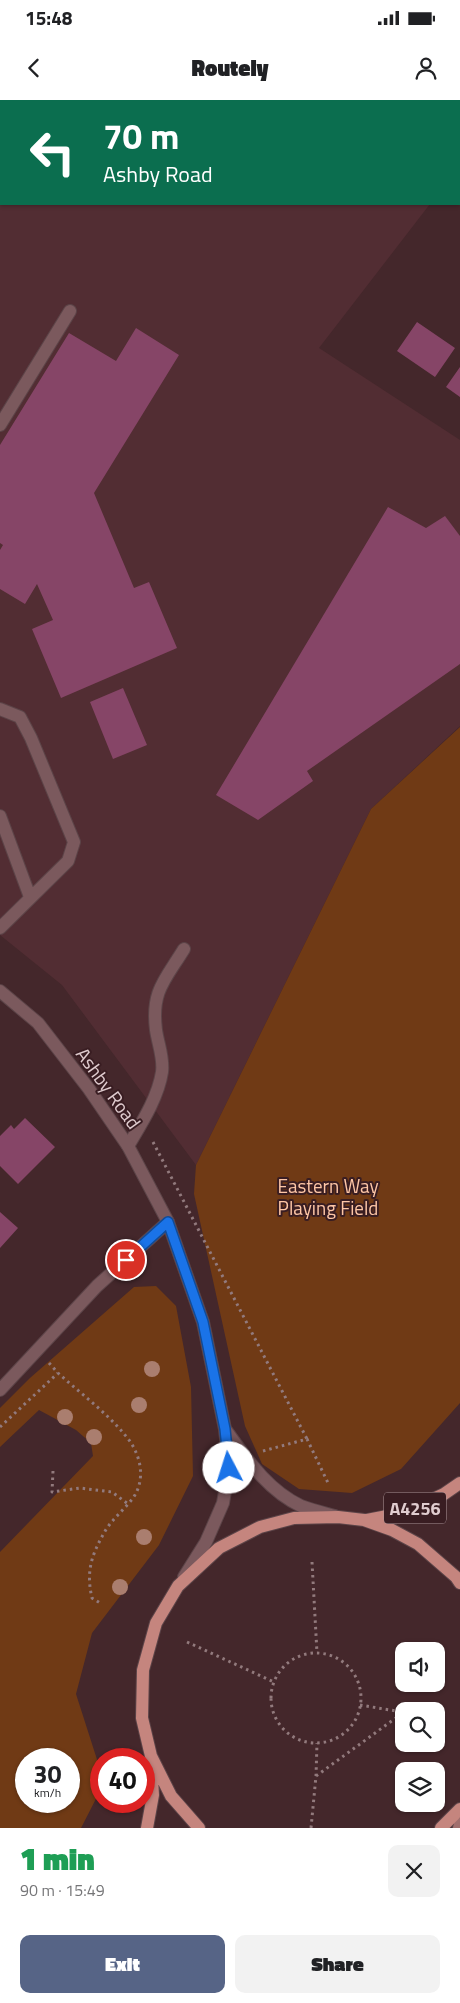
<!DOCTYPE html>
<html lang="en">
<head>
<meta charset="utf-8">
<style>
	body { margin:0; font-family:"Titillium Web",sans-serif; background:#f2f2f2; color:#202124; height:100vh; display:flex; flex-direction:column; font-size:19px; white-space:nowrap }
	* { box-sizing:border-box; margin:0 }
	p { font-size:16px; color:#757577 }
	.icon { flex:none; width:28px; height:28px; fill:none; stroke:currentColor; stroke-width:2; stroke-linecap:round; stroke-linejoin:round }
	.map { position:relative; height:1728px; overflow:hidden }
	.drawer { display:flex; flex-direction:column; background:#fff; flex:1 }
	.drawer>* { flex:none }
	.top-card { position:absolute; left:0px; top:0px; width:460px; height:105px; box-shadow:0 1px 4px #0004; background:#0b6e4f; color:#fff; overflow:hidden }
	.tools { position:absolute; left:395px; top:1542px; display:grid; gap:10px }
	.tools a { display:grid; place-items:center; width:50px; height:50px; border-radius:10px; background:#fff; box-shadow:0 1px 4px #0004; font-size:25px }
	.speed { position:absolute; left:15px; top:1648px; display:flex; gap:10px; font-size:25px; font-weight:700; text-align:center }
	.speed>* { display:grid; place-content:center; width:65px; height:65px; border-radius:50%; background:#fff; box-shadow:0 1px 4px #0004; line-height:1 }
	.speed small { font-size:12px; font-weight:400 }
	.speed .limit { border:8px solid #d22; background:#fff; color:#111 }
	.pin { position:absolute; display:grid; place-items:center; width:42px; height:42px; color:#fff; margin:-21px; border:2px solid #fff; border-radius:50%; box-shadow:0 1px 5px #0007 }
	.me { position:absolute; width:55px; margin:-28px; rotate:355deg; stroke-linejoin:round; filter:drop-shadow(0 0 4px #0008) }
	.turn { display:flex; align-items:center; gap:18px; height:105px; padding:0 20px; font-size:22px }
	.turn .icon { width:65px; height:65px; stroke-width:2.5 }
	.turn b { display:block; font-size:35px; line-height:42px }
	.round { display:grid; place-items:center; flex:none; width:52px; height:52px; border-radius:10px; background:#f2f2f2 }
	.headline { display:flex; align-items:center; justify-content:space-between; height:85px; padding:0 20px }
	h1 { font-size:30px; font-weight:800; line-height:38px; color:#1e9e55 }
	.button { display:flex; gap:10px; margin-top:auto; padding:10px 20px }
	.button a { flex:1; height:58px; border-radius:10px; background:#566486; color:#fff; font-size:20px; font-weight:800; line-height:58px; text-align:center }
	.button a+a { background:#f2f2f2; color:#202124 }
	.status { display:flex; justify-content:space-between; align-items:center; height:35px; padding:0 25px; background:#fff; direction:ltr }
	.status svg { height:14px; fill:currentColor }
	header { display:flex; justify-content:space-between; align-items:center; height:65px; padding:0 20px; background:#fff; font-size:22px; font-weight:800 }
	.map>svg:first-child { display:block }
	.built { fill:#522d33 }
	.green { fill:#703a15; fill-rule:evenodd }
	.building { fill:#864567 }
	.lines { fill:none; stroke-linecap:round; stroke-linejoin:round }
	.service-casing { stroke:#5c4448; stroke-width:14 }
	.minor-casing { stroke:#5c4448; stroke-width:14 }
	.tertiary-casing { stroke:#5c4448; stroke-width:14 }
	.secondary-casing { stroke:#5c4448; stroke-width:14 }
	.primary-casing { stroke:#5c4448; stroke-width:14 }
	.path { stroke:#927a7d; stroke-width:3; stroke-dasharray:2.5 4; stroke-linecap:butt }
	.service { stroke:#7b595d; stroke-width:12 }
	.minor { stroke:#7b595d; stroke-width:12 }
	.tertiary { stroke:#7b595d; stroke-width:12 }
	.secondary { stroke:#a06f6e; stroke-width:12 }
	.primary { stroke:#c5857e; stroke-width:12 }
	.tree { fill:#aa7e6f }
	.route-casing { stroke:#114b97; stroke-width:12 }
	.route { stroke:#1a73e8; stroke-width:9 }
	.labels { text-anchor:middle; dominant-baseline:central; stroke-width:4; stroke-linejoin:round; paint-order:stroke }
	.shield { fill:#391d22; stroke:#ae989b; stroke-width:1 }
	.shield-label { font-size:18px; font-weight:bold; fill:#e0cccf }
	.street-label { font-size:19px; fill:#e0cccf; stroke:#391d22 }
	.park-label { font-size:19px; fill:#fec6a6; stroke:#391d22 }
</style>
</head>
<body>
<div class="status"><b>15:48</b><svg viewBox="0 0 49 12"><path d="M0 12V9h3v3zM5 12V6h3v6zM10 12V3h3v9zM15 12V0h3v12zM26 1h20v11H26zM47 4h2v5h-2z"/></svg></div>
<header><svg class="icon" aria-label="back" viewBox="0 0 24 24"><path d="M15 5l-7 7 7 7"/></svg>Routely<svg class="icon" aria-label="person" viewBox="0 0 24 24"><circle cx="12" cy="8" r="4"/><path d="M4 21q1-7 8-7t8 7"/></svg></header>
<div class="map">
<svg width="460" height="1728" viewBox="0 0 460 1728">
	<rect width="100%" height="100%" fill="#44272b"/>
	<!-- built -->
	<path class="built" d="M0 0H460L459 67V1H1V104H430L319 248 460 340V626L371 709 196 1065 62 885 0 835Z"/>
	<!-- green -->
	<path class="green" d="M460 627V1303L401 1369 352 1393 299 1389 262 1364 245 1326 194 1094 196 1065 371 709Z
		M156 1186 176 1206 191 1287 193 1376 159 1445 92 1533 76 1594 101 1672V1689L81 1728H0V1452L93 1356 91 1343 76 1330 39 1310 0 1347V1308L30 1278 134 1187ZM26 1659H69V1701H26Z"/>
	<!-- building -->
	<path class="building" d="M417 222 455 248 435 277 397 251Z
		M136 228 179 255 94 393 134 488 149 482 177 548 61 598 32 529 53 520 37 484 25 504 0 489V450L3 445 0 443V345L69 233 116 261Z
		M460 267V297L446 287Z
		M388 407 426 428 445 416 460 436V564L307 671 313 681 258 720 216 695Z
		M123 588 147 645 113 659 90 602Z
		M25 1018 55 1047 18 1084 0 1066V1036L11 1025 14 1029Z
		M0 1112 18 1128 0 1148Z"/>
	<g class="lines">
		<!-- service casing -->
		<g class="service-casing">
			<path id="service" d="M0 325 70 211
				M0 609 20 617 31 638 74 742 68 761 0 828
				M0 716 30 797
				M128 1046C141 1024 158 998 162 972 164 958 158 944 156 930 151 891 165 880 184 849"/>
		</g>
		<!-- minor casing -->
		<g class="minor-casing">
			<path id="minor" d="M0 1290 97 1186 168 1122"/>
		</g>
		<!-- tertiary casing -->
		<g class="tertiary-casing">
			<path id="tertiary" d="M0 891 38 923 89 989 128 1046 168 1122 203 1222 225 1329 229 1368 223 1403 206 1442 184 1477
				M225 1329C247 1359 267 1390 301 1406 312 1410 324 1413 335 1416"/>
		</g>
		<!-- secondary casing -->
		<g class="secondary-casing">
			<path id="secondary" d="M459 1728 460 1724"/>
		</g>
		<!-- primary casing -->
		<g class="primary-casing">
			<path id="primary" d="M367 1420 403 1413 444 1394 460 1383
				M147 1728 153 1695 151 1661
				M199 1728 171 1696 151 1656 142 1618 143 1570 156 1523 178 1486 219 1448 260 1427 294 1418 338 1417 364 1420 392 1430 418 1444 456 1477 460 1483
				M441 1728 460 1709"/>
		</g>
		<!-- path -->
		<path class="path" d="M153 1042 307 1339
			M49 1263 58 1273C80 1293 106 1312 125 1335 140 1352 147 1378 133 1398 124 1410 111 1420 104 1433 91 1456 86 1472 92 1498L100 1503
			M0 1327 58 1273
			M263 1351 307 1339 329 1385
			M53 1371 52 1392 80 1388 112 1392 128 1404
			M312 1462 317 1553
			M187 1542 274 1582
			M271 1598a45 45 0 1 1 90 0a45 45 0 1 1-90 0Z
			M360 1605 402 1612
			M436 1616 447 1617
			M316 1676 404 1612
			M311 1728 316 1676 317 1643"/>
		<!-- service -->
		<use href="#service" class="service"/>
		<!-- minor -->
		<use href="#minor" class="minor"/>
		<!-- tertiary -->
		<use href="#tertiary" class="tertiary"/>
		<!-- secondary -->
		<use href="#secondary" class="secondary"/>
		<!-- primary -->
		<use href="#primary" class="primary"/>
	</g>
	<!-- trees -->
	<g class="tree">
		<circle cx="152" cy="1269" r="8"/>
		<circle cx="139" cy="1305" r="8"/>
		<circle cx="65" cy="1317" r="8"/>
		<circle cx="94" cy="1337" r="8"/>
		<circle cx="144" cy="1437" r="8"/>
		<circle cx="120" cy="1487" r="8"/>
	</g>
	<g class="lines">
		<!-- route casing -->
		<g class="route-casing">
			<path id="route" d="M126 1160 168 1122 203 1222 225 1329 229 1368"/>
		</g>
		<!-- route -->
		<use href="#route" class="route"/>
	</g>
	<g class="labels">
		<!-- shield labels -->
		<rect class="shield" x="384" y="1392.5" width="62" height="31" rx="4"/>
		<g class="shield-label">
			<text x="415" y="1408">A4256</text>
		</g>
		<!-- street labels -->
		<g class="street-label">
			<text transform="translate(109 988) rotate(54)">Ashby Road</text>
		</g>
		<!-- park labels -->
		<g class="park-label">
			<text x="328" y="1085">Eastern Way<tspan x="328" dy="22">Playing Field</tspan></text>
		</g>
	</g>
</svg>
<div class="tools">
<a><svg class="icon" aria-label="sound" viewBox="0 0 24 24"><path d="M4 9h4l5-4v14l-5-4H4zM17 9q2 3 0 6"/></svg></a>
<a><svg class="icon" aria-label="search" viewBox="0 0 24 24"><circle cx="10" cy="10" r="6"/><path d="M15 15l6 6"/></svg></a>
<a><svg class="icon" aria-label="layers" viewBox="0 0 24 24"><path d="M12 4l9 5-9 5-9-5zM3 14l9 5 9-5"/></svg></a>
</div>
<div class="speed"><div>30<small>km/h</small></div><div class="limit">40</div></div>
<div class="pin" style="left:126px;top:1160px;background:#d93025"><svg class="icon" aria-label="arrive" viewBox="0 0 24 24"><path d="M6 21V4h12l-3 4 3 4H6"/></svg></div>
<svg class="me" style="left:229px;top:1368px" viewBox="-20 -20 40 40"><circle r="19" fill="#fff"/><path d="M0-13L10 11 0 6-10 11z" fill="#1a73e8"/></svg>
<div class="top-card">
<div class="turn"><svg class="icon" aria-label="left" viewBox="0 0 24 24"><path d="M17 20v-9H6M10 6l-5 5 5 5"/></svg><div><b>70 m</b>Ashby Road</div></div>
</div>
</div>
<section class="drawer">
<div class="headline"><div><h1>1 min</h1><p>90 m · 15:49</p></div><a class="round"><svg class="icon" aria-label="close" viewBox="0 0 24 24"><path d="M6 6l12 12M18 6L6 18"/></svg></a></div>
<div class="button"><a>Exit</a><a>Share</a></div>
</section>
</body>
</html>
